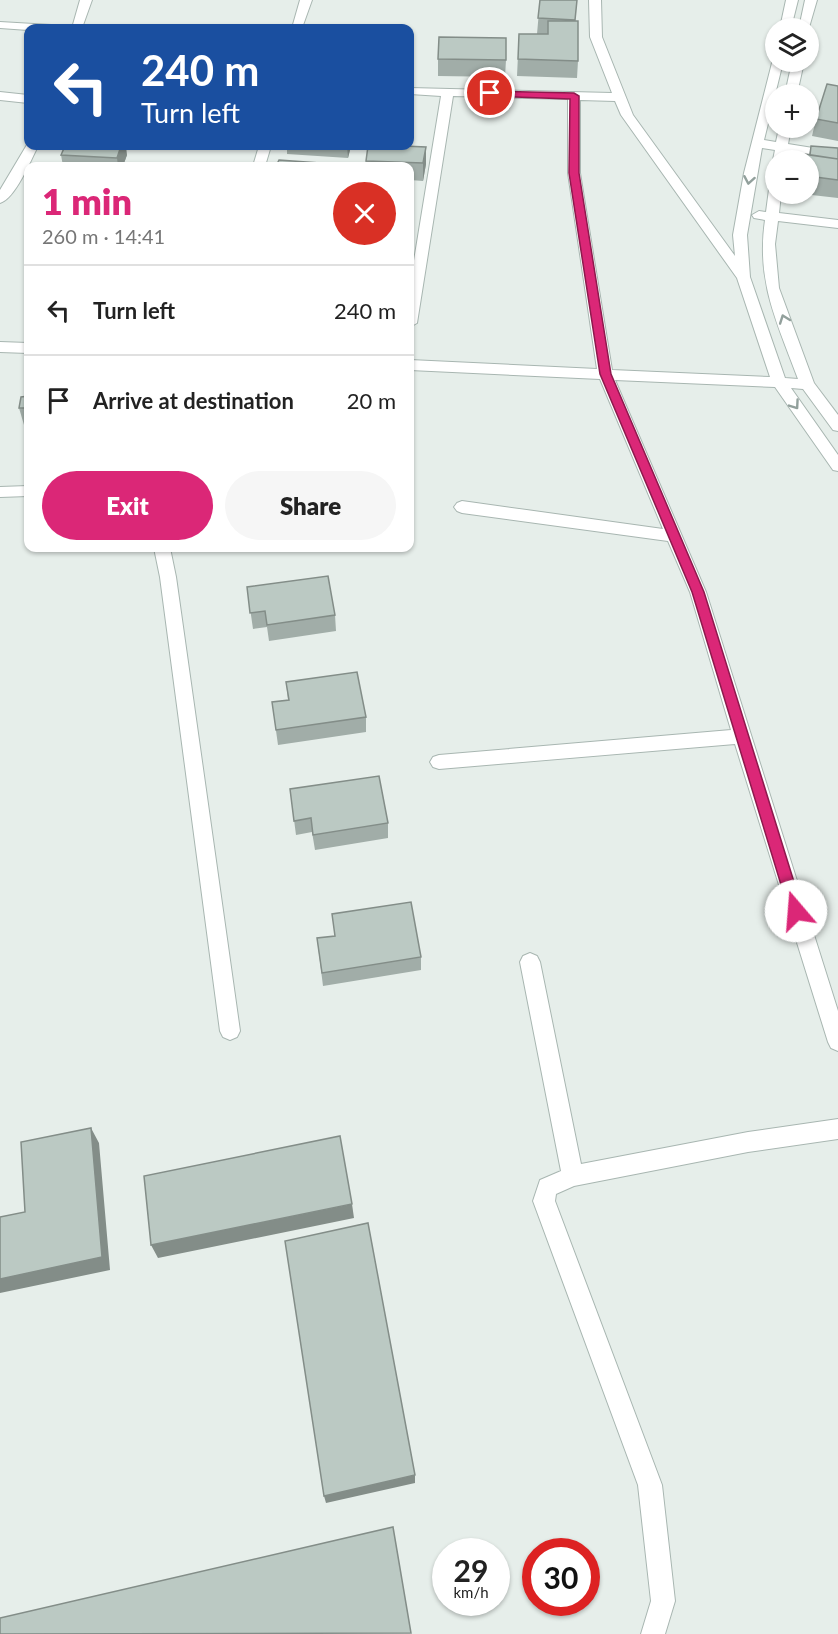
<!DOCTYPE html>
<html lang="en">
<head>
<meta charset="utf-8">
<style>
	body { margin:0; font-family:Lato,sans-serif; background:#f6f6f6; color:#222; height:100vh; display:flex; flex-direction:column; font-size:22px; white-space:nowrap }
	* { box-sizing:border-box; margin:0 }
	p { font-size:20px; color:#767676 }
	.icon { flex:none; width:33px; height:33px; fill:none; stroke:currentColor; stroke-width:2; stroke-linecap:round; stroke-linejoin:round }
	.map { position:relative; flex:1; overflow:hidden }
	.details { position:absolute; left:24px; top:162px; width:390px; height:390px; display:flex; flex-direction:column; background:#fff; border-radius:12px; box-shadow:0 2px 4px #0004 }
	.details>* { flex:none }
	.hud { position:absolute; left:24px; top:24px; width:390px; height:126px; border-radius:12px; box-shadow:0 2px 4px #0004; background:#1a4fa0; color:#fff; overflow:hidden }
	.fabs { position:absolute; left:765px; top:18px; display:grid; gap:12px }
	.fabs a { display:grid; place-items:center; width:54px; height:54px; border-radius:50%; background:#fff; box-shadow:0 2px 4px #0004; font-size:30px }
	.speed { position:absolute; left:432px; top:1538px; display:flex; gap:12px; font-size:30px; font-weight:700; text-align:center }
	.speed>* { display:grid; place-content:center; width:78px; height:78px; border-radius:50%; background:#fff; box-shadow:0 2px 4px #0004; line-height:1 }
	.speed small { font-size:15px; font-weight:400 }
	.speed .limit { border:9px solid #d22; background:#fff; color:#111 }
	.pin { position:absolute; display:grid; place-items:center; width:51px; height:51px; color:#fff; margin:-26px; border:3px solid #fff; border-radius:50%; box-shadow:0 2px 6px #0007 }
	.me { position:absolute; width:66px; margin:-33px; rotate:342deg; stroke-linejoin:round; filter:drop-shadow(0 0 4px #0008) }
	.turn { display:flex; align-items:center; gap:21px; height:126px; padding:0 18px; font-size:27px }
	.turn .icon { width:78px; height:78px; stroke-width:2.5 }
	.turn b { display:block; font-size:42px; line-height:51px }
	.round { display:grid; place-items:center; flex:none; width:63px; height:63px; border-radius:32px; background:#f6f6f6 }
	.head { display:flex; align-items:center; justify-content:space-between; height:102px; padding:0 18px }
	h1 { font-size:36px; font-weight:800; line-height:45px; color:#db2777 }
	.cta { display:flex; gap:12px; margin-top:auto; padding:12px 18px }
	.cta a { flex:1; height:69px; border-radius:36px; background:#db2777; color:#fff; font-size:24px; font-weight:800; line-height:69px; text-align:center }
	.cta a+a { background:#f6f6f6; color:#222 }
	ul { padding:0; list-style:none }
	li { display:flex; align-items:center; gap:18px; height:90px; padding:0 18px; border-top:2px solid #e0e0e0 }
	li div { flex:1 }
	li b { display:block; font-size:22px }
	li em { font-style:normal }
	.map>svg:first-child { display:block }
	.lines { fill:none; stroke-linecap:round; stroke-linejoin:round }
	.minor-casing { stroke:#a8b6b1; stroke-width:2 }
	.minor { fill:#fff; fill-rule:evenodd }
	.wall { fill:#a1ada8 }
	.shaded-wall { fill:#838d88 }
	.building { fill:#bbc9c3; stroke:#838d88; stroke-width:1.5 }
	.oneway { stroke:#92a09c }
	.route { fill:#db2777; stroke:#8e194d; stroke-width:1.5 }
</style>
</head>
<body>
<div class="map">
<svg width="838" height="1634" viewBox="0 0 838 1634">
	<rect width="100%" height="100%" fill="#e6eeea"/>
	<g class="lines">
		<!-- minor casing -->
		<g class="minor-casing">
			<path id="minor" d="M80 0H92L82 28H72Z
				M300 0H312L302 28H292Z
				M589 0H601L602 37 633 115 735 256 733 235 744 173 773 59 783 62 764 140 776 142 779 128H791L788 144 838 152V160L787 152 785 160H776V163L773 160 775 150 762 148 747 235 750 277 785 378 798 379C777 322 756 282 765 220L754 218 752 215 759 211 766 212 770 182 776 178V194H781L779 213 838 220V228L778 221 775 244 779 288 814 383 838 415V431L833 430 803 389 791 388 838 455V471L833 470 775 387 615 380 706 592 838 1011V1051L831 1048 828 1042 735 744 439 769 433 767 430 762 433 757 439 755 731 730 690 592 668 541 462 513 457 511 454 507 457 503 462 501 663 529 600 379 410 370V360L597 369 568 173V99L453 96 417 323 410 327V285L441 96 410 94V88L612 93 590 37ZM580 100 615 101 621 115 737 278 770 377 612 370 580 173Z
				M786 0H798L791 28H780Z
				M805 0H817L808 31V28H799Z
				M0 22 51 25 57 28 28 30 0 28Z
				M792 62H804L797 94H785Z
				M0 92 28 95V103L0 100Z
				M28 143V146H38C31 160 15 199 0 203V190Z
				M259 146H271L265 166H253Z
				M0 342 28 343V353L0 352Z
				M28 486V496L0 497V487Z
				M154 548H170L176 577 240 1031 237 1037 230 1040 223 1037 220 1031 160 577Z
				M530 953 537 956 540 962 581 1164 748 1132 838 1119V1139L748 1152 574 1186 556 1194 555 1201 662 1485 675 1601 665 1634H641L651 1601 638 1485 533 1201 540 1180 561 1171 520 962 523 956Z"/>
		</g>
		<!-- minor -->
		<use href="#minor" class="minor"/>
	</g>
	<!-- wall -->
	<path class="wall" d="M540 0H577L575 21 578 61 577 78 517 76 519 34H537Z
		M438 59 506 60 505 77 438 76Z
		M838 86V141L812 136 816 119Z
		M287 146H351L348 158 287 154Z
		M811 146 838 148V198L803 194H808V160H803L805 154 809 155Z
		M426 147V164L423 181 410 180V166H366V161Z
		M61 155H127L123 166H63Z
		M28 396V425H24L19 408Z
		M247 587 335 615 336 631 269 641 267 627 253 629Z
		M286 682 366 717V732L278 745 272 702 288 700Z
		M290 789 388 823V838L315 850 312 832 296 835Z
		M332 914 421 957V970L323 986 317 938 335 936Z"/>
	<!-- shaded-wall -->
	<path class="shaded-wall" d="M121 146H126L127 155 123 166H118L117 158Z
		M347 146H351L348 158Z
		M426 147V164L423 181V163Z
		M91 1128 99 1143 110 1270 0 1293V1279Z
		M352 1204 354 1218 158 1258 151 1245Z
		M415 1475V1483L326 1503 324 1496Z"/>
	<!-- building -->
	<path class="building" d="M540 0H577L575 20 538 18Z
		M548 21H578V61L518 59 519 34H548Z
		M439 37 506 38V60L438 59Z
		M827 84 838 86V123L816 119Z
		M65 146H121L117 158 61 155Z
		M368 146H403L426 147 423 163 366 161Z
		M811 146 838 148V159L810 155Z
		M805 154 838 159V180L808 176V160H804Z
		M279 160 319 163 317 166H276Z
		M28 396V408H19L21 397Z
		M328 576 335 615 267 625 265 611 250 613 247 587Z
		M357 672 366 717 276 730 272 702 289 700 286 682Z
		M379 776 388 823 313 835 311 818 294 821 290 789Z
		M411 902 421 957 322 973 317 938 335 936 332 914Z
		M91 1128 102 1257 0 1279V1217L25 1212 21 1142Z
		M340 1136 352 1204 151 1245 144 1176Z
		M368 1223 415 1475 324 1496 285 1241Z
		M393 1527 411 1633 0 1634V1618Z"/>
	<!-- one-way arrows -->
	<defs><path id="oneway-chevron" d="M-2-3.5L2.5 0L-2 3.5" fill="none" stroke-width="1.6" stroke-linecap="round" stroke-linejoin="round" transform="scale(1.5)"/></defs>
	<g class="oneway">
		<use href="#oneway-chevron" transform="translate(749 180) rotate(100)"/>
		<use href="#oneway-chevron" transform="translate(784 319) rotate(-110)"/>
		<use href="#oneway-chevron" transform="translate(795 405) rotate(55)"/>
	</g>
	<!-- route -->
	<path class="route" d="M487 91 574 93 579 96V173L611 374 704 592 803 911 801 915 796 917 791 915 789 911 692 592 600 374 569 173 570 99 490 96 487 95Z"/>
</svg>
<div class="fabs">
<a><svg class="icon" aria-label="layers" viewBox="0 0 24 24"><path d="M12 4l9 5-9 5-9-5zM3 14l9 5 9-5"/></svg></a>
<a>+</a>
<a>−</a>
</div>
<div class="speed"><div>29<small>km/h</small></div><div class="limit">30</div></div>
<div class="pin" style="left:490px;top:93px;background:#d93025"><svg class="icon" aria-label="arrive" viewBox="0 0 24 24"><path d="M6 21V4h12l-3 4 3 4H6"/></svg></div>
<svg class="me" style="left:796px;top:911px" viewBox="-20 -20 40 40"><circle r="19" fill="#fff"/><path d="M0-13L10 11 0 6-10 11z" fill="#db2777"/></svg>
<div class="hud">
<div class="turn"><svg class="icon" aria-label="left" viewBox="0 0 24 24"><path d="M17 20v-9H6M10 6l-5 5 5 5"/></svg><div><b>240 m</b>Turn left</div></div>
</div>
<section class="details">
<div class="head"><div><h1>1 min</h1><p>260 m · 14:41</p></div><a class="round" style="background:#d93025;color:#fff"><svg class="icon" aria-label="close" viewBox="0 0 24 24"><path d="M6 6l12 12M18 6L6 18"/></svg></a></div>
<ul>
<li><svg class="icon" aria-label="left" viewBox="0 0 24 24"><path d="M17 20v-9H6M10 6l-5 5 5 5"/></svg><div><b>Turn left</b></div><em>240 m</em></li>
<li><svg class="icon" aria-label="arrive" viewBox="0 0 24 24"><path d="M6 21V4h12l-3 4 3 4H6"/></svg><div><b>Arrive at destination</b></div><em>20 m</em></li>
</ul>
<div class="cta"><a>Exit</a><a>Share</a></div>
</section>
</div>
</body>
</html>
